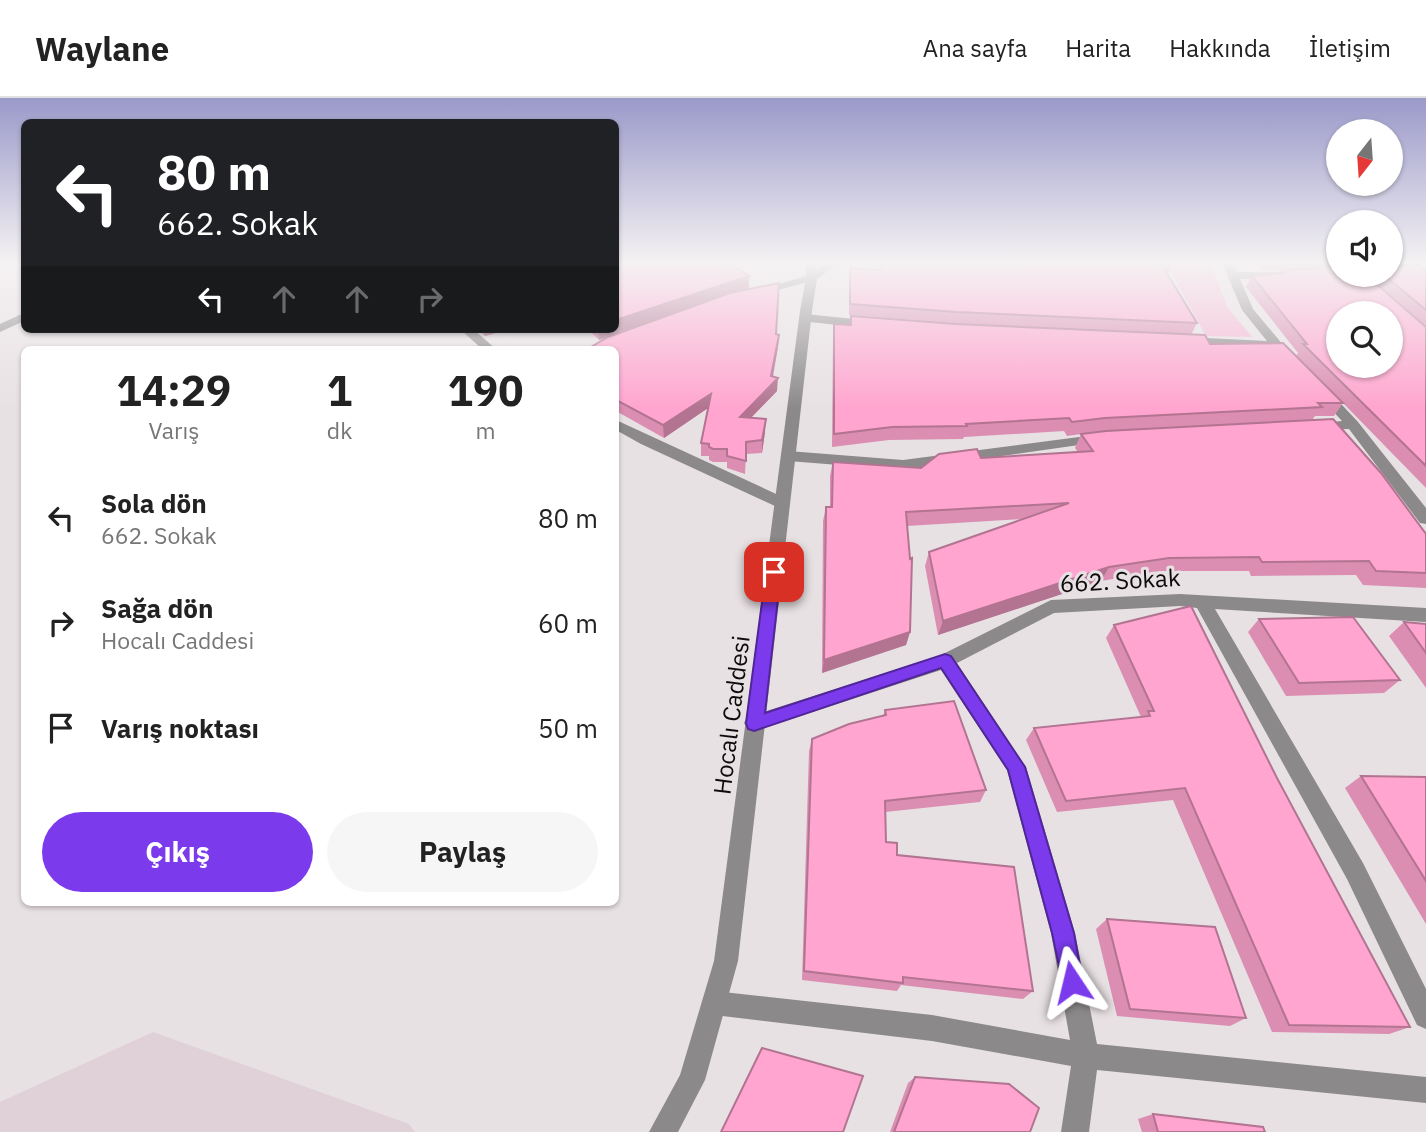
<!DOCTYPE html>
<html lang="tr">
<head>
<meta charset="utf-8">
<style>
	body { margin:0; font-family:"IBM Plex Sans",sans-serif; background:#f6f6f6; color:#222; height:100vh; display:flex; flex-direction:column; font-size:26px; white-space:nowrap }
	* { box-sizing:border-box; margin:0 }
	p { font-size:23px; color:#767676 }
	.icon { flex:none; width:38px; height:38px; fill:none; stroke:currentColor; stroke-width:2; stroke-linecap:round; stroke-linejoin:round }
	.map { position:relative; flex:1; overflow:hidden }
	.details { position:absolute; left:21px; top:248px; width:598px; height:560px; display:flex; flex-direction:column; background:#fff; border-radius:10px; box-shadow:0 2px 5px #0004 }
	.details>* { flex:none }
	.top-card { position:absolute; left:21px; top:21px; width:598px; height:214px; border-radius:10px; box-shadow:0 2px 5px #0004; background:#202124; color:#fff; overflow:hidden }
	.needle { width:46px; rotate:197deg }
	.tools { position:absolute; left:1326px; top:21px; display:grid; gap:14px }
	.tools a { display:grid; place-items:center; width:77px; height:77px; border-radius:50%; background:#fff; box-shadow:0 2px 5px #0004; font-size:35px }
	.pin { position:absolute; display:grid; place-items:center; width:60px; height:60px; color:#fff; margin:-30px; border-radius:14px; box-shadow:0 4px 10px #0006 }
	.me { position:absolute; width:77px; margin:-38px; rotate:350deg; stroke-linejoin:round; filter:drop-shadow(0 0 5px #0008) }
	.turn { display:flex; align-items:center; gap:24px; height:147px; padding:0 21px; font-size:32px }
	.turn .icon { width:91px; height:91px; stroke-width:2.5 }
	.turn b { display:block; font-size:49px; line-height:60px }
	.lanes { display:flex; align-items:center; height:66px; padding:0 21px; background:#0003; justify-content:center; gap:35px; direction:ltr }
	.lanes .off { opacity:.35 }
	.eta { display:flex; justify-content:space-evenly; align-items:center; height:119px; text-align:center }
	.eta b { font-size:42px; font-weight:700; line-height:49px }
	.button { display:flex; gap:14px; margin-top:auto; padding:14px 21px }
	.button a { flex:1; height:80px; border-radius:42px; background:#7c3aed; color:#fff; font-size:28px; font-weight:700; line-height:80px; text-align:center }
	.button a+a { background:#f6f6f6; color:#222 }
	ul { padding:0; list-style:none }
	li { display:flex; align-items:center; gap:21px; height:105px; padding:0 21px }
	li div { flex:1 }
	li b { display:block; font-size:26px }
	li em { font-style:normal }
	header { display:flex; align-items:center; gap:42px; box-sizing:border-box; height:98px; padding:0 35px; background:#fff; border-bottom:2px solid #e0e0e0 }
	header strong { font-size:33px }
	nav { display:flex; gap:38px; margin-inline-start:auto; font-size:24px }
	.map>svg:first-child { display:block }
	.built { fill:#dfd1d7 }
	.green { fill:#f6b4d2 }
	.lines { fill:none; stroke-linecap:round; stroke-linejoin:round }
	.minor { fill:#8c898a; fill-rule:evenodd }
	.tertiary { fill:#8c898a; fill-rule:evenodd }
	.wall { fill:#db8eb2 }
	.shaded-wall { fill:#b27491 }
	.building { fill:#ffa5cf; stroke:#b27491; stroke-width:2; fill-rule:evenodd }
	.route { fill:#7c3aed; stroke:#51269a; stroke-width:2 }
	.labels { text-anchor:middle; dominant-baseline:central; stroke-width:6; stroke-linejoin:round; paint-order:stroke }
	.street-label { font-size:24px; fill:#0d0b0c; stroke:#e8e1e4 }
</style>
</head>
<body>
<header>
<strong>Waylane</strong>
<nav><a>Ana sayfa</a><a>Harita</a><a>Hakkında</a><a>İletişim</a></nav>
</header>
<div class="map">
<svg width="1426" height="1034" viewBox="0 0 1426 1034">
	<rect width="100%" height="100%" fill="#e8e1e4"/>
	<!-- built -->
	<path class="built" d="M153 934 409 1026 415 1034H0V1004Z"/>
	<!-- green -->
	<path class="green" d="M1166 165H1210L1228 210 1252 239 1206 238Z"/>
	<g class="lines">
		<!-- minor -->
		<path class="minor" d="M806 165H816V182L758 197 752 194 806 178Z
			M1222 165H1233L1237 174H1290V178L1286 179 1240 181 1253 211 1284 248V254H1276L1273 251 1181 246V240L1185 239 1267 243 1242 212Z
			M24 215V223L0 234V226Z
			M805 216 874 223 880 227 874 231 801 223V217Z
			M460 231H473L497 252H483Z
			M1324 292 1329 293 1358 324 1426 410V426L1420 425 1349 331 1313 332V326L1342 323 1317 296Z
			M616 322 787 401 790 405 787 409H777L641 346 616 332Z
			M1102 336 1107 337V343L903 372 788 363 781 358 788 353 903 362Z
			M1180 496 1426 510V524L1215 511 1363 765 1426 891V931L1417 927 1347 781 1197 510 1180 508 1054 515 957 565 1026 669 1075 835 1097 946 1426 979V1005L1097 972 1089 1034H1061L1071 968 932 943 714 917 705 914 702 905 705 896 714 893 932 917 1070 942 1051 835 1007 672 941 572 754 633 747 631 744 625 747 619 754 617 939 558 1051 502Z"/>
		<!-- tertiary -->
		<path class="tertiary" d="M825 165H838L817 181 812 213 738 863 705 982 678 1034H649L680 977 714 863 800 213 806 180Z"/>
	</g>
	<!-- wall -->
	<path class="wall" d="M879 165H1165L1169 172 1167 176 1197 225 1191 237 1210 246 1296 258 1298 255 1246 189 1252 178 1279 175 1281 172 1336 169 1262 172 1255 165H1339V177H1391V165H1398L1397 167 1426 173V390L1343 305 1334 318H1315L1312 322 1426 436V490L1363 487 1356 477 1251 478 1249 473H1160L1101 483 938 537 925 468 929 454 1023 421 907 428 910 534 906 547 822 575 823 423 826 409H830V378L833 364 921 370 981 360 1078 354 1075 350 1081 336 1103 333 1067 338 1064 333 964 339 963 341 889 342 832 349 833 239 834 226 849 227 851 218 953 225 849 217V181L850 170 880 172Z
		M749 178V191L744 192 776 236 779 237 778 249 773 279 777 293 751 320 765 334 762 355 746 356 745 376 727 370V364H713L709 362V358H701V345L708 310 664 340 616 313V252L638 228 599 242 588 231H616Z
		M476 231H510L485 238Z
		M1259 521 1400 582 1384 595 1286 598 1248 534Z
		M1404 524 1426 526V590L1389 538Z
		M1114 527 1277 680 1410 929 1389 936 1272 934 1173 702 1057 714 1026 642 1034 630 1141 619 1106 540Z
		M885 612 986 692 980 704 885 714 886 744 897 757 1033 893 1023 901 901 887 897 893 802 882 809 653 812 641 883 618Z
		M1361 678 1426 679V826L1345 690Z
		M1107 821 1246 920 1230 928 1117 918 1096 831Z
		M915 979 1030 1034H890L908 985Z
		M1153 1016 1265 1034H1142L1138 1021Z"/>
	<!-- shaded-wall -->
	<path class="shaded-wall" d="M749 178V191L599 242 598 231H616V222Z
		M483 231H510L485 238Z
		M779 237 778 249 771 287 778 280 777 293 739 332 740 319 771 278Z
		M711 296V308L664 340 663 327Z
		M766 321 765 334 762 355V342Z
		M1109 469 1101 483 938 537 943 523Z
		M910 534 906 547 822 575 824 562Z"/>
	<!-- building -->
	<path class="building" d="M616 165H729L749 178 616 222Z
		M882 165H1165L1169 172H1165L1197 225 956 214 850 206V170L882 172Z
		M1391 165H1396V167H1418L1426 173V212L1384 177H1391Z
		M1339 169V177H1366L1426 229V368L1303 246H1307L1252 178 1285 175 1281 172ZM1339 215H1391V268H1339Z
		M779 185 776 236 779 237 771 278 778 280 740 319 766 321 762 342 746 344V363L727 358V351H713L709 349V346L701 345 711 296 663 327 616 302V252H586L608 239 730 195Z
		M851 218 956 226 1205 237 1210 246 1283 245 1343 305H1318L1322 309 1105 320 1072 324 1069 320 966 326 967 328 892 329 834 336V226L851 227Z
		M1333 321 1381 375 1426 436V475L1376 473 1369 463 1262 464 1259 459 1169 460 1109 469 943 523 929 454 1069 405 906 414 910 461 912 460 910 534 824 562 826 409H832L833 364 921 370 939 356 977 351 981 360 1093 353 1081 336 1106 333Z
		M1191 508 1277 680 1410 929 1289 927 1185 690 1066 703 1034 630 1150 618 1148 613H1154L1114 527Z
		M1353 519 1400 582 1299 585 1259 521Z
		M1404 524 1426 526V555Z
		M954 603 986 692 885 703 886 744 897 745V757L1014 769 1033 893 903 879V885L804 873 812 641 849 626 886 617 885 612Z
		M1361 678 1426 679V783Z
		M1107 821 1215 829 1246 920 1130 911Z
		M762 950 863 978 843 1034H721Z
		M915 979 1009 986 1039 1010 1030 1034H894Z
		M1153 1016 1263 1029 1265 1034H1158Z"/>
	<!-- sky -->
	<linearGradient id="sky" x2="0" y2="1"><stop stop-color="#9a99c9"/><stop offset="0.53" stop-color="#f5f2f3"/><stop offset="1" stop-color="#f5f2f3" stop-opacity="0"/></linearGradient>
	<rect width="1426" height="310" fill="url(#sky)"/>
	<!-- route -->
	<path class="route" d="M774 469 781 474 765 615 945 556 951 558 1025 669 1074 835 1083 884 1080 892 1072 896 1064 892 1052 835 1008 672 941 570 754 633 748 631 746 625 766 474Z"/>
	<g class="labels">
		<!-- street labels -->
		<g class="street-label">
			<text transform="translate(1120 482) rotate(-3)">662. Sokak</text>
			<text transform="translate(731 617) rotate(-83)">Hocalı Caddesi</text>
		</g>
	</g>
</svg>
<div class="tools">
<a><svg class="needle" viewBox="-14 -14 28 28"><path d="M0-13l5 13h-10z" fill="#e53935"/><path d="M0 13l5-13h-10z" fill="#767676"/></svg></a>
<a><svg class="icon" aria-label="sound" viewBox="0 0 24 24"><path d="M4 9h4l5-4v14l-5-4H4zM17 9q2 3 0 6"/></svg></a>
<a><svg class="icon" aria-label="search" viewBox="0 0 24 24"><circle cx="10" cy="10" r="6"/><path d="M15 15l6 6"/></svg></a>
</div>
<div class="pin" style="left:774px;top:474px;background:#d93025"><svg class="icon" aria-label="arrive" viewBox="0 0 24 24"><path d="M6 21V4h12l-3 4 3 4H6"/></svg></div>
<svg class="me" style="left:1072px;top:884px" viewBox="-20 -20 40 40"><path d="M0-17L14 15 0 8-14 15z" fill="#7c3aed" stroke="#fff" stroke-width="4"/></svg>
<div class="top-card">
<div class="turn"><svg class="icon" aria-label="left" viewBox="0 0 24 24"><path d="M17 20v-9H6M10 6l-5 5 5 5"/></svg><div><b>80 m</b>662. Sokak</div></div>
<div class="lanes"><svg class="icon" aria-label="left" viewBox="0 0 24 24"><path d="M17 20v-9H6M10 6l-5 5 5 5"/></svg><svg class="icon off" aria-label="ahead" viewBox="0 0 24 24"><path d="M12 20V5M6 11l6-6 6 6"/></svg><svg class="icon off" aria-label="ahead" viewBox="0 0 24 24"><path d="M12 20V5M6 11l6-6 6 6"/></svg><svg class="icon off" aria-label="right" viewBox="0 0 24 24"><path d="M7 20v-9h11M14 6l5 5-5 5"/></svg></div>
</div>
<section class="details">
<div class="eta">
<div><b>14:29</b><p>Varış</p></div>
<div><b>1</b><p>dk</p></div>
<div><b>190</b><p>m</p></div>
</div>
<ul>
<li><svg class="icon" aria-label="left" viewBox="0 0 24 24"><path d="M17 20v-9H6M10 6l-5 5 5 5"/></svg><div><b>Sola dön</b><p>662. Sokak</p></div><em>80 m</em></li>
<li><svg class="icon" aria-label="right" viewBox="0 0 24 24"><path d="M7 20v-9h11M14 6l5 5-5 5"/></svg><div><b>Sağa dön</b><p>Hocalı Caddesi</p></div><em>60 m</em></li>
<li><svg class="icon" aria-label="arrive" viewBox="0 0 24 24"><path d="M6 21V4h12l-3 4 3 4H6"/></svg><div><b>Varış noktası</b></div><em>50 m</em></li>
</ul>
<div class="button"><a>Çıkış</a><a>Paylaş</a></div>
</section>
</div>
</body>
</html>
